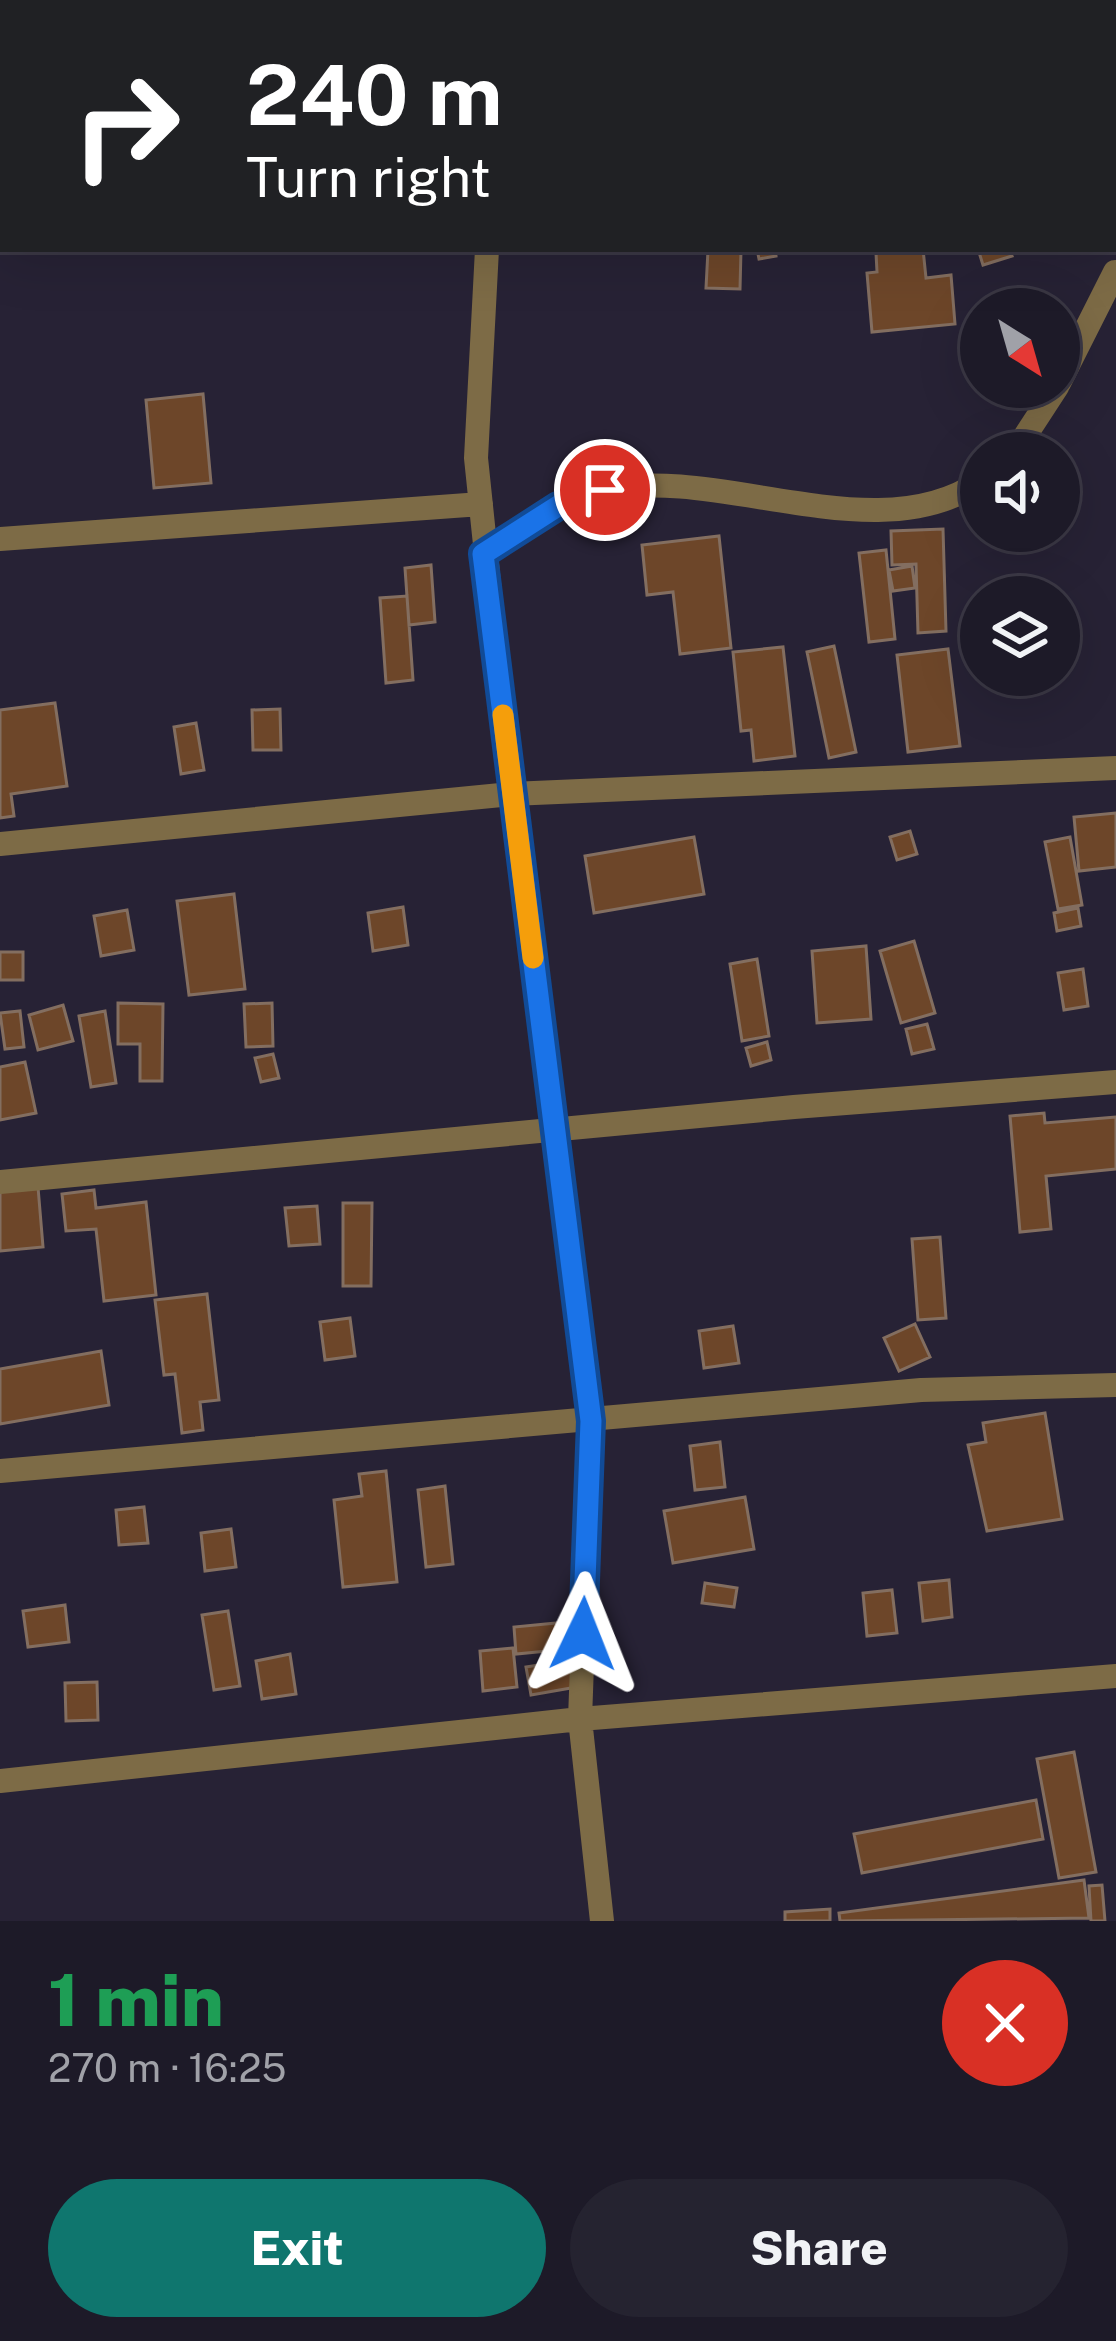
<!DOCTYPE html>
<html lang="en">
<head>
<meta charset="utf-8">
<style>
	body { margin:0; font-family:"Public Sans",sans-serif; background:#252330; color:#f1f3f6; height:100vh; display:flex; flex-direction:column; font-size:45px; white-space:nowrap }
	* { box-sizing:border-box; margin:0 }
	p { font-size:39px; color:#a0a1a8 }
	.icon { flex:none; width:66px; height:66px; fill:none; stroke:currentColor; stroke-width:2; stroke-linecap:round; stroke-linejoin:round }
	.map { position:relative; height:1921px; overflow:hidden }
	.side { display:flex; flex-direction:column; background:#1d1a28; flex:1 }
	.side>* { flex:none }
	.hud { position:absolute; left:0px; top:0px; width:1116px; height:252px; box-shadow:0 12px 48px #0002,0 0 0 3px #3b3845; background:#202124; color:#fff; overflow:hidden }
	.needle { width:78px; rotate:143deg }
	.buttons { position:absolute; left:960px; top:288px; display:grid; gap:24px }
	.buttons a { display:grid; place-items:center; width:120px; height:120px; border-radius:50%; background:#1d1a28; box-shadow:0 12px 48px #0002,0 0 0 3px #3b3845; font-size:60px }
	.pin { position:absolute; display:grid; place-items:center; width:102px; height:102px; color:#fff; margin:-51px; border:6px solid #fff; border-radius:50%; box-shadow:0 3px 12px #0007 }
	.me { position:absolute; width:132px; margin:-66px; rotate:2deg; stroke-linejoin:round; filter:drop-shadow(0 0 9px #0008) }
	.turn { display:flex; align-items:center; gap:42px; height:252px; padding:0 48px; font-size:54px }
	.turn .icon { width:156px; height:156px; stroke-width:2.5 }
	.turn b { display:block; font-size:84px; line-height:102px }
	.round { display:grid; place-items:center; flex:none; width:126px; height:126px; border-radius:63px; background:#252330 }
	.overview { display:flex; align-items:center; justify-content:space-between; height:204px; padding:0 48px }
	h1 { font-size:72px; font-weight:800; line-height:90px; color:#1e9e55 }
	.action { display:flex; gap:24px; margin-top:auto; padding:24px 48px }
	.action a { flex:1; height:138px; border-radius:72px; background:#0f766e; color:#fff; font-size:48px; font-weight:800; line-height:138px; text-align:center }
	.action a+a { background:#252330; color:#f1f3f6 }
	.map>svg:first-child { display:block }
	.building { fill:#6d4629; stroke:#836e60; stroke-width:3 }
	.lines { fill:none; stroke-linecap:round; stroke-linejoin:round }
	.minor { stroke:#7d6b46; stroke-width:24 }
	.route-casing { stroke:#114b97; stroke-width:30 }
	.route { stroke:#1a73e8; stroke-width:21 }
	.slow { stroke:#f59e0b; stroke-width:21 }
</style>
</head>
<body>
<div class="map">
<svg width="1116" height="1921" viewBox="0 0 1116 1921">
	<rect width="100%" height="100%" fill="#272235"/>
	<!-- building -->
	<path class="building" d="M605 0H665L641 3Z
		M874 0H955V3H875Z
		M0 108H3L0 190Z
		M757 249H775L776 256 759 259Z
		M923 249 926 278 951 275 955 324 872 332 867 273 877 272 876 253Z
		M978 249H1009L1012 256 983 265Z
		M708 250H741L740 289 706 288Z
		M203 394 211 483 154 488 146 400Z
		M943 529 946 631 918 633 916 564 892 565 891 531Z
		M719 536 731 648 680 654 673 592 647 595 642 545Z
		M886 550 895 639 869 642 859 553Z
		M431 565 435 622 409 625 405 568Z
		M912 566 915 588 893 591 889 570Z
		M407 596 413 680 386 683 380 598Z
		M834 646 856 752 829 758 807 652Z
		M783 647 795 756 754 761 751 730 741 731 733 652Z
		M948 649 960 746 908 752 897 655Z
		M55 703 67 786 11 794 14 816 0 818V710Z
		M280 709 281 750H253L252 710Z
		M196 723 204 770 181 774 174 727Z
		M1116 813V867L1079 871 1074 817Z
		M910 831 917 854 897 860 890 837Z
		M694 837 704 894 594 913 585 856Z
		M1070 837 1082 905 1058 909 1045 842Z
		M234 894 245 989 189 995 177 901Z
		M403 907 408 945 373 951 368 913Z
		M1078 908 1081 926 1057 931 1054 913Z
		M127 910 134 950 101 956 94 916Z
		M914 941 935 1013 901 1023 880 951Z
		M866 946 871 1019 817 1023 812 951Z
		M0 952H23V980H0Z
		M757 959 769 1036 742 1041 730 964Z
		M1083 969 1088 1006 1064 1010 1058 973Z
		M118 1003 163 1004 162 1081H140V1044H118Z
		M272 1003 273 1046 246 1047 244 1004Z
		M63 1005 73 1041 38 1050 29 1015Z
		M20 1011 24 1047 5 1049 0 1013Z
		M105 1011 116 1083 91 1087 79 1016Z
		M927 1024 934 1049 912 1054 906 1029Z
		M767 1042 771 1060 751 1066 746 1048Z
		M273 1054 279 1078 261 1082 255 1058Z
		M25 1062 36 1113 0 1120V1067Z
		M1044 1113 1045 1123 1116 1117V1169L1046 1176 1051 1229 1020 1232 1010 1116Z
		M38 1187 43 1247 0 1251V1191Z
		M94 1190 96 1208 146 1202 156 1295 104 1301 96 1229 66 1231 62 1194Z
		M343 1203H372L371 1286H343Z
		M317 1206 320 1244 289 1246 285 1208Z
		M940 1237 946 1318 918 1320 912 1239Z
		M207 1294 219 1400 200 1402 203 1430 182 1433 175 1374 164 1375 155 1300Z
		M350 1318 355 1356 325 1360 320 1322Z
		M915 1324 930 1357 899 1371 884 1338Z
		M733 1326 739 1363 704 1368 699 1331Z
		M101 1351 109 1405 0 1424V1369Z
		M1045 1413 1062 1519 987 1531 968 1445 986 1442 983 1423Z
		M720 1442 725 1487 695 1490 690 1446Z
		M386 1471 397 1582 343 1587 334 1500 362 1496 359 1474Z
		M445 1486 453 1564 426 1567 418 1490Z
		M745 1497 754 1549 673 1563 664 1511Z
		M144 1507 148 1543 119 1545 116 1510Z
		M231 1529 236 1567 205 1571 201 1533Z
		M949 1580 952 1617 923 1621 919 1583Z
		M705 1583 737 1588 734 1607 702 1603Z
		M892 1590 897 1633 867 1636 863 1593Z
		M65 1605 69 1642 28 1647 23 1611Z
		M228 1611 240 1686 214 1690 202 1615Z
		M567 1622 569 1649 516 1654 514 1627Z
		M513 1648 517 1687 483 1691 480 1651Z
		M290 1654 296 1694 262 1699 256 1661Z
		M583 1658 588 1685 531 1695 526 1667Z
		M97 1682 98 1720 66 1721 65 1683Z
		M1074 1752 1096 1872 1059 1878 1037 1759Z
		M1036 1800 1043 1839 862 1873 854 1834Z
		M1084 1880 1089 1918 840 1921 839 1913Z
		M1102 1885 1105 1921H1091L1089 1886Z
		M830 1909V1921H785V1912Z"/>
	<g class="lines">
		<!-- minor -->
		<path class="minor" d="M471 0V3
			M1095 0V3
			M1113 146H1116
			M0 242H3
			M487 249 476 458 511 794 591 1421 580 1719 602 1921
			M1059 383 1115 272
			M1014 453 1057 387
			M0 539 481 504
			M483 554C521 529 559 500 604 490 720 465 877 553 981 481
			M0 844 511 794 1116 768
			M0 1182 794 1107 1116 1082
			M0 1471 921 1390 1116 1385
			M0 1781 580 1719 1116 1676"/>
	</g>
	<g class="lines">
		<!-- route casing -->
		<g class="route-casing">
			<path id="route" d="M583 1634 591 1421 483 554 558 506 605 490"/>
		</g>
		<!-- route -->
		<use href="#route" class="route"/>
		<!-- slow -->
		<path class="slow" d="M503 715 533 958"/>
	</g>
</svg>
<div class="buttons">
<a><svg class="needle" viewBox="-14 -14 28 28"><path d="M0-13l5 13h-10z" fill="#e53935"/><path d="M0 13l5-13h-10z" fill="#a0a1a8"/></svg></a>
<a><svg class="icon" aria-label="sound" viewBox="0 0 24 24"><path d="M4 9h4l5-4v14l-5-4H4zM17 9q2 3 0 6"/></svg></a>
<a><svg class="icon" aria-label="layers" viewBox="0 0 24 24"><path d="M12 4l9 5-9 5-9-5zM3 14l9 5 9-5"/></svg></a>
</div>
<div class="pin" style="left:605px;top:490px;background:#d93025"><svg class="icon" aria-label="arrive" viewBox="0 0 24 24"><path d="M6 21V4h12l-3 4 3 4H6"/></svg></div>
<svg class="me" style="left:583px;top:1634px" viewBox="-20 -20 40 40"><path d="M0-17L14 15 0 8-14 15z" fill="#1a73e8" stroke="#fff" stroke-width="4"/></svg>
<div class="hud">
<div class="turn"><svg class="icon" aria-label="right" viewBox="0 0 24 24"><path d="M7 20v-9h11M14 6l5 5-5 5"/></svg><div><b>240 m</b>Turn right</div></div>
</div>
</div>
<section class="side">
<div class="overview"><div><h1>1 min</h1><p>270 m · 16:25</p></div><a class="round" style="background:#d93025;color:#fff"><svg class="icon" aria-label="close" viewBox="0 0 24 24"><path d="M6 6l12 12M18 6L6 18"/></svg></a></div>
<div class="action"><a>Exit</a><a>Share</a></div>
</section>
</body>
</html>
